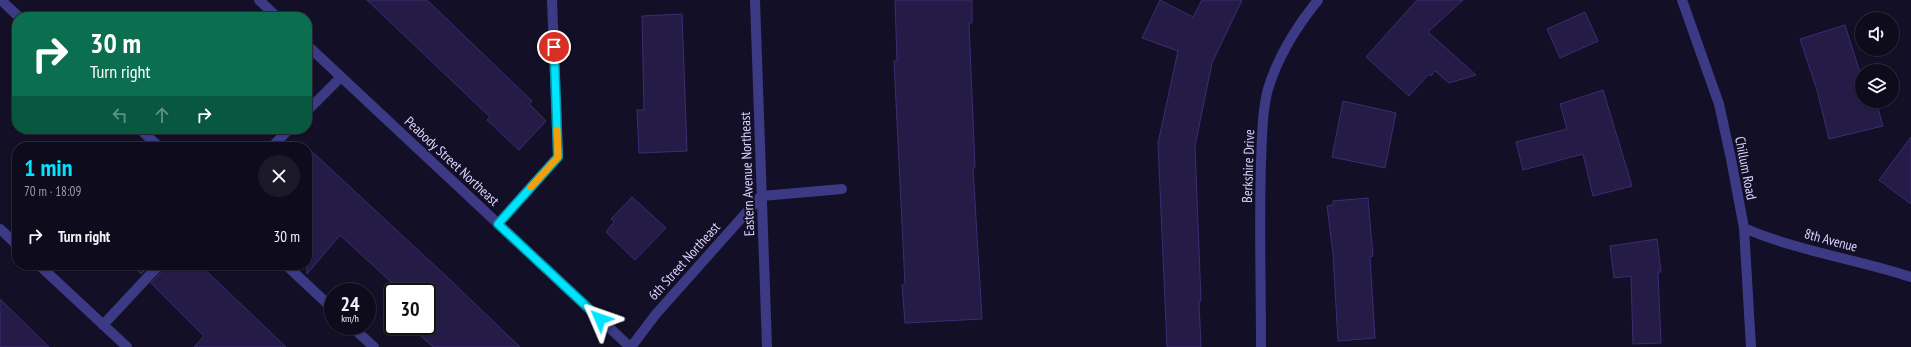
<!DOCTYPE html>
<html lang="en">
<head>
<meta charset="utf-8">
<style>
	body { margin:0; font-family:"PT Sans Narrow",sans-serif; background:#1c1929; color:#f1f3f6; height:100vh; display:flex; flex-direction:column; font-size:15px; white-space:nowrap }
	* { box-sizing:border-box; margin:0 }
	p { font-size:13px; color:#9b9ba3 }
	.icon { flex:none; width:22px; height:22px; fill:none; stroke:currentColor; stroke-width:2; stroke-linecap:round; stroke-linejoin:round }
	.map { position:relative; flex:1; overflow:hidden }
	.details { position:absolute; left:12px; top:142px; width:300px; height:128px; display:flex; flex-direction:column; background:#0e0b1c; border-radius:16px; box-shadow:0 1px 3px #0004,0 0 0 1px #2e2b3b }
	.details>* { flex:none }
	.banner { position:absolute; left:12px; top:12px; width:300px; height:122px; border-radius:16px; box-shadow:0 1px 3px #0004,0 0 0 1px #2e2b3b; background:#0b6e4f; color:#fff; overflow:hidden }
	.tools { position:absolute; left:1855px; top:12px; display:grid; gap:8px }
	.tools a { display:grid; place-items:center; width:44px; height:44px; border-radius:50%; background:#0e0b1c; box-shadow:0 1px 3px #0004,0 0 0 1px #2e2b3b; font-size:20px }
	.speed { position:absolute; left:324px; top:283px; display:flex; gap:8px; font-size:20px; font-weight:700; text-align:center }
	.speed>* { display:grid; place-content:center; width:52px; height:52px; border-radius:50%; background:#0e0b1c; box-shadow:0 1px 3px #0004,0 0 0 1px #2e2b3b; line-height:1 }
	.speed small { font-size:10px; font-weight:400 }
	.speed .limit { border:2px solid #111; border-radius:6px; background:#fff; color:#111 }
	.pin { position:absolute; display:grid; place-items:center; width:34px; height:34px; color:#fff; margin:-17px; border:2px solid #fff; border-radius:50%; box-shadow:0 1px 4px #0007 }
	.me { position:absolute; width:44px; margin:-22px; rotate:313deg; stroke-linejoin:round; filter:drop-shadow(0 0 3px #0008) }
	.turn { display:flex; align-items:center; gap:14px; height:84px; padding:0 12px; font-size:18px }
	.turn .icon { width:52px; height:52px; stroke-width:2.5 }
	.turn b { display:block; font-size:28px; line-height:34px }
	.lanes { display:flex; align-items:center; height:38px; padding:0 12px; background:#0003; justify-content:center; gap:20px; direction:ltr }
	.lanes .off { opacity:.35 }
	.round { display:grid; place-items:center; flex:none; width:42px; height:42px; border-radius:21px; background:#1c1929 }
	.summary { display:flex; align-items:center; justify-content:space-between; height:68px; padding:0 12px }
	h1 { font-size:24px; font-weight:600; line-height:30px; color:#00e5ff }
	ul { padding:0; list-style:none }
	li { display:flex; align-items:center; gap:12px; height:52px; padding:0 12px }
	li div { flex:1 }
	li b { display:block; font-size:15px }
	li em { font-style:normal }
	.map>svg:first-child { display:block }
	.building { fill:#241b47; stroke:#3b2d73 }
	.lines { fill:none; stroke-linecap:round; stroke-linejoin:round }
	.minor { stroke:#3d3a85; stroke-width:10 }
	.route-casing { stroke:#0095a6; stroke-width:10 }
	.route { stroke:#00e5ff; stroke-width:7 }
	.slow { stroke:#f59e0b; stroke-width:7 }
	.labels { text-anchor:middle; dominant-baseline:central; stroke-width:4; stroke-linejoin:round; paint-order:stroke }
	.street-label { font-size:14px; fill:#d9d4ff; stroke:#130f26 }
</style>
</head>
<body>
<div class="map">
<svg width="1911" height="347" viewBox="0 0 1911 347">
	<rect width="100%" height="100%" fill="#130f26"/>
	<!-- building -->
	<path class="building" d="M367 0H427L532 101 529 104 546 121 519 150 487 120 490 117Z
		M895 0H972V23H969L975 167 973 168 982 319 905 323 902 285 905 284 894 61H897Z
		M1160 0 1193 17 1202 0H1242L1212 63 1195 146 1201 301 1199 302 1201 347H1167L1158 143 1178 51 1142 38Z
		M1417 0H1463L1428 32 1476 75 1449 83 1435 71 1431 76 1429 74 1409 96 1366 57Z
		M1585 12 1598 41 1560 58 1547 29Z
		M682 14 687 151 639 153 637 110H644L642 16Z
		M1845 25 1862 79V101H1876L1883 126 1829 139 1817 90 1800 39Z
		M1603 90 1632 186 1593 196 1583 154 1523 170 1516 142 1567 129 1560 104Z
		M1343 101 1396 113 1385 168 1332 157Z
		M1911 137V204L1879 180Z
		M307 147 447 277 520 347H433L410 326H427V298L433 292H402L340 235 307 274Z
		M632 197 666 228 635 260 606 232 614 222 611 219Z
		M1368 198 1373 256 1370 257 1375 338 1338 341 1333 254 1327 206 1333 205V201Z
		M1657 239 1661 272H1658L1661 343 1633 344 1631 276 1614 278 1610 246Z
		M132 265H150L141 274Z
		M165 265H200L286 347H194L204 336 151 283 164 269Z
		M0 299 49 347H0Z"/>
	<g class="lines">
		<!-- minor -->
		<path class="minor" d="M1 0 19 17
			M259 0 277 17
			M755 0 767 347
			M1682 0 1719 104 1731 159 1744 228 1751 347
			M307 45 630 347
			M307 111 341 77
			M140 129 159 147
			M272 147 289 129
			M498 224 558 157 552 0
			M1744 228C1797 251 1856 259 1911 277
			M0 229 17 245
			M39 265 127 347
			M286 265 333 309
			M103 325 159 265
			M351 326 374 347
			M631 347 656 314 761 196 842 189
			M1261 347C1261 285 1259 223 1261 162 1262 138 1262 112 1268 89 1278 56 1296 27 1318 0"/>
	</g>
	<g class="lines">
		<!-- route casing -->
		<g class="route-casing">
			<path id="route" d="M554 47 558 157 498 224 600 319"/>
		</g>
		<!-- route -->
		<use href="#route" class="route"/>
		<!-- slow -->
		<path class="slow" d="M531 187 558 157 557 130"/>
	</g>
	<g class="labels">
		<!-- street labels -->
		<g class="street-label">
			<text transform="translate(452 161) rotate(43)">Peabody Street Northeast</text>
			<text transform="translate(1248 166) rotate(-88)">Berkshire Drive</text>
			<text transform="translate(1746 168) rotate(79)">Chillum Road</text>
			<text transform="translate(747 174) rotate(-92)">Eastern Avenue Northeast</text>
			<text transform="translate(1831 240) rotate(15)">8th Avenue</text>
			<text transform="translate(684 261) rotate(-48)">6th Street Northeast</text>
		</g>
	</g>
</svg>
<div class="tools">
<a><svg class="icon" aria-label="sound" viewBox="0 0 24 24"><path d="M4 9h4l5-4v14l-5-4H4zM17 9q2 3 0 6"/></svg></a>
<a><svg class="icon" aria-label="layers" viewBox="0 0 24 24"><path d="M12 4l9 5-9 5-9-5zM3 14l9 5 9-5"/></svg></a>
</div>
<div class="speed"><div>24<small>km/h</small></div><div class="limit">30</div></div>
<div class="pin" style="left:554px;top:47px;background:#d93025"><svg class="icon" aria-label="arrive" viewBox="0 0 24 24"><path d="M6 21V4h12l-3 4 3 4H6"/></svg></div>
<svg class="me" style="left:600px;top:319px" viewBox="-20 -20 40 40"><path d="M0-17L14 15 0 8-14 15z" fill="#00e5ff" stroke="#fff" stroke-width="4"/></svg>
<div class="banner">
<div class="turn"><svg class="icon" aria-label="right" viewBox="0 0 24 24"><path d="M7 20v-9h11M14 6l5 5-5 5"/></svg><div><b>30 m</b>Turn right</div></div>
<div class="lanes"><svg class="icon off" aria-label="left" viewBox="0 0 24 24"><path d="M17 20v-9H6M10 6l-5 5 5 5"/></svg><svg class="icon off" aria-label="ahead" viewBox="0 0 24 24"><path d="M12 20V5M6 11l6-6 6 6"/></svg><svg class="icon" aria-label="right" viewBox="0 0 24 24"><path d="M7 20v-9h11M14 6l5 5-5 5"/></svg></div>
</div>
<section class="details">
<div class="summary"><div><h1>1 min</h1><p>70 m · 18:09</p></div><a class="round"><svg class="icon" aria-label="close" viewBox="0 0 24 24"><path d="M6 6l12 12M18 6L6 18"/></svg></a></div>
<ul>
<li><svg class="icon" aria-label="right" viewBox="0 0 24 24"><path d="M7 20v-9h11M14 6l5 5-5 5"/></svg><div><b>Turn right</b></div><em>30 m</em></li>
</ul>
</section>
</div>
</body>
</html>
